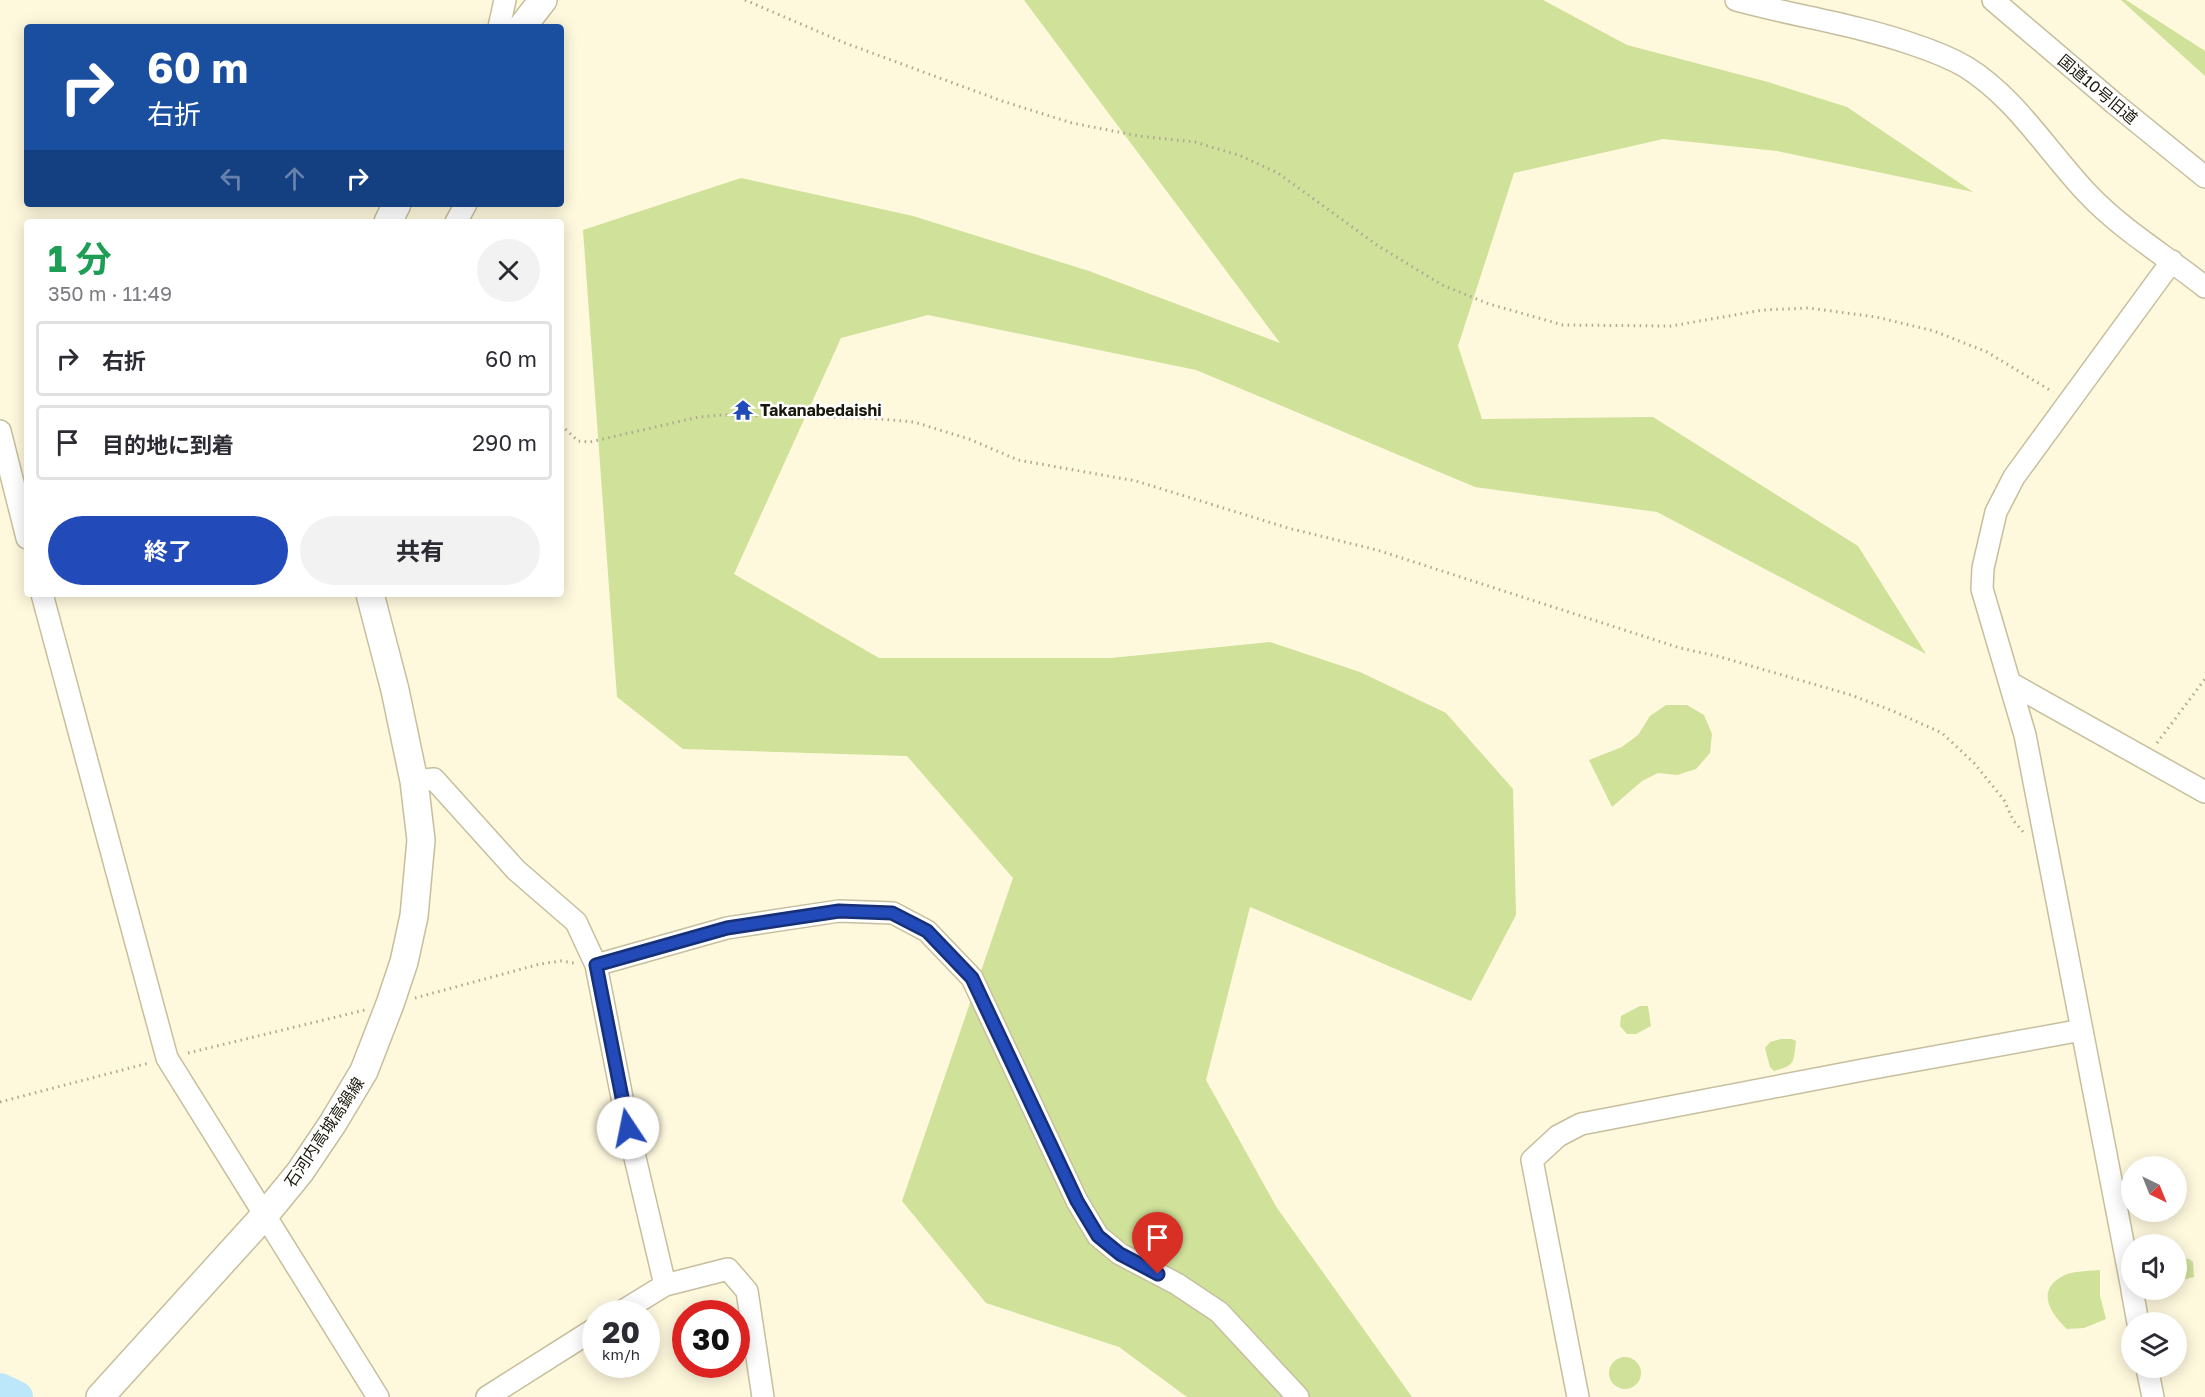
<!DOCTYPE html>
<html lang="ja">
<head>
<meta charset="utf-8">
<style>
	body { margin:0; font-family:"Golos Text","Noto Sans JP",sans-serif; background:#f2f2f3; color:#2b2b33; height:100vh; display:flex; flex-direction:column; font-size:22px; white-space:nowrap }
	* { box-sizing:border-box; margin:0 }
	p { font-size:20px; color:#7c7c81 }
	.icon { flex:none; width:33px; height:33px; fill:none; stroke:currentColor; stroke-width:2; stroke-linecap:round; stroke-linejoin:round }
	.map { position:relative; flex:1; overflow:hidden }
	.sheet { position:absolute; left:24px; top:219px; width:540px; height:378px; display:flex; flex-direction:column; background:#fff; border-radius:6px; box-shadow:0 3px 15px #0003 }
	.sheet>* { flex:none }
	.banner { position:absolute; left:24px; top:24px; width:540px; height:183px; border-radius:6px; box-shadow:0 3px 15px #0003; background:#1a4fa0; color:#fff; overflow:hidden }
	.needle { width:39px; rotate:137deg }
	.tools { position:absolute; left:2121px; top:1156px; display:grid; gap:12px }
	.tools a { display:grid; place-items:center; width:66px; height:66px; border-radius:50%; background:#fff; box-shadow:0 3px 15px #0003; font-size:30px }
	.speed { position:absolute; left:582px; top:1300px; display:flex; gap:12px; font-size:30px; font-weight:700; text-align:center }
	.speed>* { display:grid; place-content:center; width:78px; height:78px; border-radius:50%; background:#fff; box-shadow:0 3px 15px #0003; line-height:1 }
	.speed small { font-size:15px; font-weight:400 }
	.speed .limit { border:9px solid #d22; background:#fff; color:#111 }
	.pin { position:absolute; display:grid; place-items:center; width:51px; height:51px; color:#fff; margin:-62px -26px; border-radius:50% 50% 50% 0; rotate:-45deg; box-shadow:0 0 6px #0007 }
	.pin .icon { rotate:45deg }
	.me { position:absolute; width:66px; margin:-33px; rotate:349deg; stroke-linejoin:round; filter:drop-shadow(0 0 4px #0008) }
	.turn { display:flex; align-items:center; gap:21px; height:126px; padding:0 24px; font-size:27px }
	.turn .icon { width:78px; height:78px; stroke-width:2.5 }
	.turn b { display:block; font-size:42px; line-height:51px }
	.lanes { display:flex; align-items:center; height:57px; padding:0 24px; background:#0003; justify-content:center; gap:30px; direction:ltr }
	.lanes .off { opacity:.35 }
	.round { display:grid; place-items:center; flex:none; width:63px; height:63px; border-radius:32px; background:#f2f2f3 }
	.summary { display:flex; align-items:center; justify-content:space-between; height:102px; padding:0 24px }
	h1 { font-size:36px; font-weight:700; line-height:45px; color:#1e9e55 }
	.action { display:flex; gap:12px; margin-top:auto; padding:12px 24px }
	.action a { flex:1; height:69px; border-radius:36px; background:#224ab8; color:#fff; font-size:24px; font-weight:700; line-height:69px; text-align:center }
	.action a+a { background:#f2f2f3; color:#2b2b33 }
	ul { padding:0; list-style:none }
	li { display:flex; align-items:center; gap:18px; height:75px; margin:0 12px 9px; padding:0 12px; border:3px solid #e1e1e2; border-radius:6px }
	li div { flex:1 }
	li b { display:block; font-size:22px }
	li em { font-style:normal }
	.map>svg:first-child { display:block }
	.green { fill:#d0e19a }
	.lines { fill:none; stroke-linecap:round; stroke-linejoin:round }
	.river { stroke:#bce6f9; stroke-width:32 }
	.minor-casing { stroke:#c6bf9e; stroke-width:24 }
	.major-casing { stroke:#c6bf9e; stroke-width:30 }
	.path { stroke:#ada892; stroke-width:3; stroke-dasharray:1.5 4.5; stroke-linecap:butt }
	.minor { stroke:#fff; stroke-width:21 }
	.major { stroke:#fff; stroke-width:27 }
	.route-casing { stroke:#163078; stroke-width:15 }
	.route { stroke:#224ab8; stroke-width:10 }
	.labels { text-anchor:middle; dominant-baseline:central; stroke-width:5; stroke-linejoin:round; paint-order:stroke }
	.street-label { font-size:16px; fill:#1a180b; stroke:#fff }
	.poi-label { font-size:16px; font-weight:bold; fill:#1a180b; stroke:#fff; text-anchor:start }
</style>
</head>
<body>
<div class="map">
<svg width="2205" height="1397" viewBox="0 0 2205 1397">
	<rect width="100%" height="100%" fill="#fef8dd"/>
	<!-- green -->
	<path class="green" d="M1024 0H1543L1627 45 1768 82 1847 107 1973 192 1777 151 1663 139 1514 173 1458 346 1482 419 1653 417 1858 546 1926 654 1657 512 1475 487 1196 370 928 315 841 338 734 574 879 658H1111L1270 642 1360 672 1446 713 1513 789 1516 915 1471 1001 1250 907 1206 1080 1277 1208 1412 1397H1187L1119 1347 986 1303 902 1201 1013 878 907 756 683 749 617 697 583 230 741 178 913 216 1089 271 1280 343Z
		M2121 0H2126L2205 51V76Z
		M1666 705H1687L1704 715 1712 734 1710 753 1696 769 1677 775 1658 773 1642 781 1612 807 1589 760 1622 747 1638 735 1650 716Z
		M1640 1006H1648L1651 1026 1636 1034H1627L1620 1026 1621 1016Z
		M1781 1039H1792L1796 1041C1793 1063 1796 1065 1774 1071L1770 1067 1765 1048 1770 1042Z
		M2182 1258 2189 1259 2193 1262 2194 1277 2182 1280 2177 1277V1261Z
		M2100 1270V1296L2106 1319 2084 1328 2067 1329C2048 1311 2035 1288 2067 1274 2077 1271 2090 1271 2100 1270Z
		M1609 1373a16 16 0 1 1 32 0a16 16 0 1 1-32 0Z"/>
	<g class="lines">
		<!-- river -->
		<path class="river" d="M0 1389 17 1397"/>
		<!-- minor casing -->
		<g class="minor-casing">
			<path id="minor" d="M1736 0C1794 16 1854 24 1912 44 1930 50 1949 57 1966 67 2016 98 2048 152 2088 194 2122 230 2166 256 2205 287
				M1993 0 2115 104 2205 177
				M499 27 505 0
				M456 222 466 204
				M0 431 27 538
				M42 594 167 1058 378 1397
				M2012 684 2205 792
				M414 781 434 779 516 870 576 922 596 965 628 1128 665 1285
				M596 965 727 928 839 911 893 913 927 931 972 978 1077 1201 1098 1236 1120 1254 1177 1284 1219 1312 1298 1397
				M2132 1289 2025 735 1982 589 1983 568 1996 512 2014 477 2172 261
				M2132 1290 2138 1323
				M618 1314 665 1285 728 1269 747 1291 763 1397
				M2147 1368 2153 1397
				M487 1397 596 1328
				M1578 1397 1532 1160 1558 1136 1581 1124 1868 1069 2082 1030"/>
		</g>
		<!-- major casing -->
		<g class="major-casing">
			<path id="major" d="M522 27 543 0
				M388 222 397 204
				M100 1397 264 1216 300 1172 333 1123 364 1071 390 1004 404 962 414 916 421 840 414 781 395 690 370 594"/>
		</g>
		<!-- path -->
		<path class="path" d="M745 0 845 43 1002 101 1072 123 1139 136 1195 142 1241 156 1278 173 1377 245 1442 285 1489 304 1563 325 1671 326 1763 310 1809 308 1876 317 1934 331 1987 352 2053 392
			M561 425 578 441 590 442 699 417 722 415 870 418 914 422 969 439 1018 460 1136 481 1288 528 1377 550 1680 648 1717 656 1851 695 1893 711 1942 733 1974 763 2004 800 2013 820 2024 833
			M2157 743 2205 679
			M415 998 540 964 561 961 574 963
			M188 1053 365 1010
			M0 1102 149 1063"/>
		<!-- minor -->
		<use href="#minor" class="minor"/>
		<!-- major -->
		<use href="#major" class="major"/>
	</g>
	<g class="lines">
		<!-- route casing -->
		<g class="route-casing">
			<path id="route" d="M628 1128 596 965 727 928 839 911 892 913 927 931 972 978 1077 1201 1098 1236 1120 1254 1158 1274"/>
		</g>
		<!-- route -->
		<use href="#route" class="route"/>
	</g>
	<!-- icons -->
	<defs>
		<g id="temple-bare" transform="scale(1.62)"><path d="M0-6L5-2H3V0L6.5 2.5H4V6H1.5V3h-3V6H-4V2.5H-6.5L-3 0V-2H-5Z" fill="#224ab8" stroke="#fff" stroke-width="2.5" paint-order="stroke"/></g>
	</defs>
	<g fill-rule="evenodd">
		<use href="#temple-bare" x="743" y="410"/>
	</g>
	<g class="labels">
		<!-- street labels -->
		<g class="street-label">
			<text transform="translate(2098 89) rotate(40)">国道10号旧道</text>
			<text transform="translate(324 1132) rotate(-56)">石河内高城高鍋線</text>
		</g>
		<!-- poi labels -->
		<g class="poi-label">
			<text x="760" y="410">Takanabedaishi</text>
		</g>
	</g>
</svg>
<div class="tools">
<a><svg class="needle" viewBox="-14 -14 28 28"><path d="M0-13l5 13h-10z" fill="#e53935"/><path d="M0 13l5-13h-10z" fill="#7c7c81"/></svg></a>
<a><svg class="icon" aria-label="sound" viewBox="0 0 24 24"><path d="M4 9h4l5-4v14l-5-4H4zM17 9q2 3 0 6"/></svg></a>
<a><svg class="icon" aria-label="layers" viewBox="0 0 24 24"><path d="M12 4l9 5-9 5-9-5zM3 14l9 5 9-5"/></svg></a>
</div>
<div class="speed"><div>20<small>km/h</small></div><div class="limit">30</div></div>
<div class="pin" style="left:1158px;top:1274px;background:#d93025"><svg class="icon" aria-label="arrive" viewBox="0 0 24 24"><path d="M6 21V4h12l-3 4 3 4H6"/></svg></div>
<svg class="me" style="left:628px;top:1128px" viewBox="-20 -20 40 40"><circle r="19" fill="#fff"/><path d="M0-13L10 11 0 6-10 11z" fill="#224ab8"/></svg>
<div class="banner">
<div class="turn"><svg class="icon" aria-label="right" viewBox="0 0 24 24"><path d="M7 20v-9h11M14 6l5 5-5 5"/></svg><div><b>60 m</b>右折</div></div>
<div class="lanes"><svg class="icon off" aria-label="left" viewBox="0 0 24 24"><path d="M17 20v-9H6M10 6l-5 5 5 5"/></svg><svg class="icon off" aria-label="ahead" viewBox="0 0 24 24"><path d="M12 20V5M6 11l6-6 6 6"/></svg><svg class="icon" aria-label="right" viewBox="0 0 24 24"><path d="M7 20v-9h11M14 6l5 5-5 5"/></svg></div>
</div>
<section class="sheet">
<div class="summary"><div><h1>1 分</h1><p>350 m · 11:49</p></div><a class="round"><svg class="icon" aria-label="close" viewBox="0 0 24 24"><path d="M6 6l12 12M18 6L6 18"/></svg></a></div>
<ul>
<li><svg class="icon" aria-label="right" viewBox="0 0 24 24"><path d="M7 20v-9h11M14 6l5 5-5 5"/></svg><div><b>右折</b></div><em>60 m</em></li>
<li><svg class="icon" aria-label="arrive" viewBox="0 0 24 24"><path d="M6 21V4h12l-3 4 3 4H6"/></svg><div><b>目的地に到着</b></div><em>290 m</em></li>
</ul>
<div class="action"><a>終了</a><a>共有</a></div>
</section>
</div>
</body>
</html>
